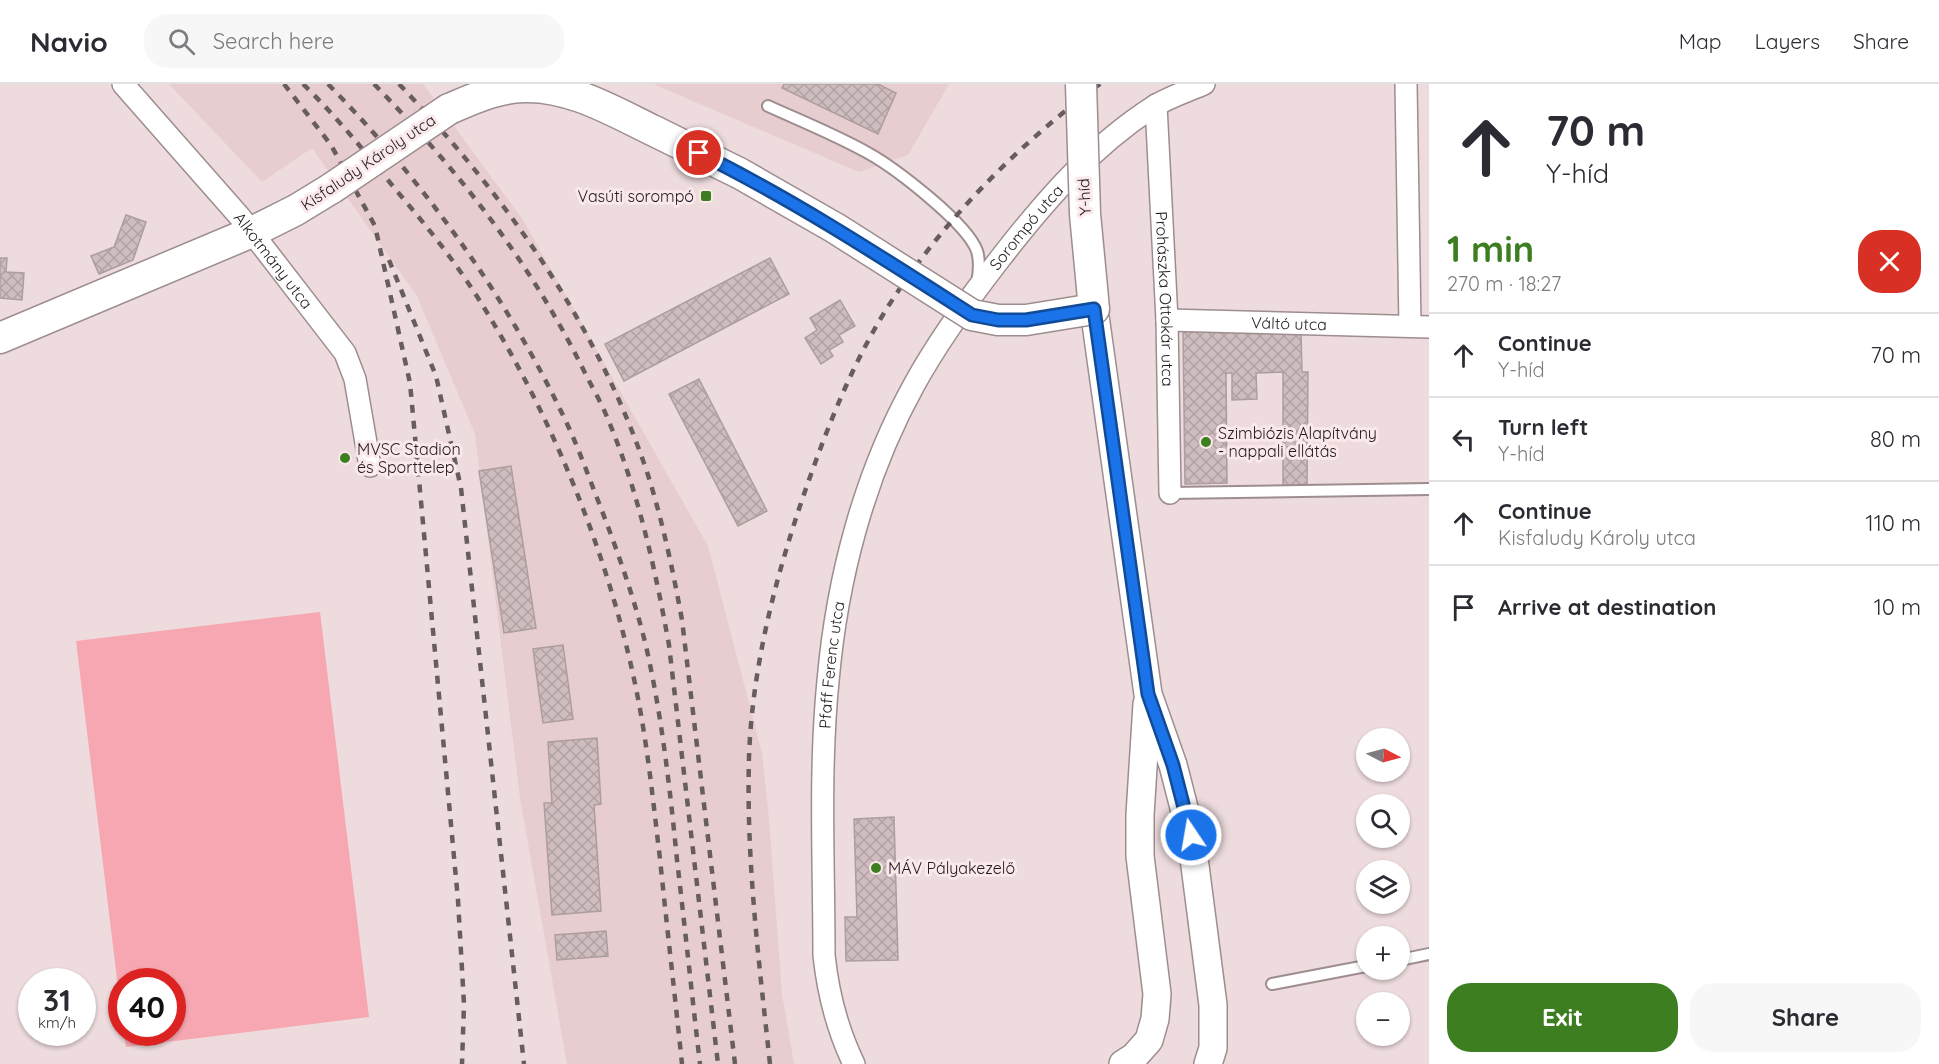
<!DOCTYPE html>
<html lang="en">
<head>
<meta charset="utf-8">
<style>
	body { margin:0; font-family:Quicksand,sans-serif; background:#f7f7f7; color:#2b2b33; height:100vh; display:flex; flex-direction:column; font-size:22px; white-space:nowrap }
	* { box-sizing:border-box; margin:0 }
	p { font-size:20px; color:#7c7c81 }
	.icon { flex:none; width:33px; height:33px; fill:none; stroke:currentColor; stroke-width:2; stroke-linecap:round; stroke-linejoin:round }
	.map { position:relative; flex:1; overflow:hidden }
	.sheet { display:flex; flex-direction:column; background:#fff; width:510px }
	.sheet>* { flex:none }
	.top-card { background:#fff; color:#2b2b33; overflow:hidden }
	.needle { width:39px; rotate:96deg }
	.fabs { position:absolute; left:1356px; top:644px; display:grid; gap:12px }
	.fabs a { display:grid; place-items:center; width:54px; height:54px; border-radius:50%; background:#fff; box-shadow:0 2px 4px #0004; font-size:30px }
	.speed { position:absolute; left:18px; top:884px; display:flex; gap:12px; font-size:30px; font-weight:700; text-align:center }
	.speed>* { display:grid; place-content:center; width:78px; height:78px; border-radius:50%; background:#fff; box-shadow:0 2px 4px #0004; line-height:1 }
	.speed small { font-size:15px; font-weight:400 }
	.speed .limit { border:9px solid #d22; background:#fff; color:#111 }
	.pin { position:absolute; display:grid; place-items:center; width:51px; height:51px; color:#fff; margin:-26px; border:3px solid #fff; border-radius:50%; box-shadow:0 2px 6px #0007 }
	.me { position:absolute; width:66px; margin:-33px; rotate:348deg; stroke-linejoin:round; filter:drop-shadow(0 0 4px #0008) }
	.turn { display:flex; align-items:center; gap:21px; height:126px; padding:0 18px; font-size:27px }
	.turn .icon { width:78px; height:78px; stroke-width:2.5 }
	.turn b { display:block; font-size:42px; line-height:51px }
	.round { display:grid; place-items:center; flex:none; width:63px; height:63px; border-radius:24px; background:#f7f7f7 }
	.overview { display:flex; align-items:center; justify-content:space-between; height:102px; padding:0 18px }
	h1 { font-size:36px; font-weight:700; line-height:45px; color:#3c7e20 }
	.action { display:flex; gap:12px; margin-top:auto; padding:12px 18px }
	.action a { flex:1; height:69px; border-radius:24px; background:#3c7e20; color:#fff; font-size:24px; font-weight:700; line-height:69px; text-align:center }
	.action a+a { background:#f7f7f7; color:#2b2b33 }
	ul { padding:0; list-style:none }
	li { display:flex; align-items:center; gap:18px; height:84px; padding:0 18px; border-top:2px solid #e1e1e2 }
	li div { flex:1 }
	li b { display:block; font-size:22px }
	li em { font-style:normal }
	header { display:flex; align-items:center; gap:36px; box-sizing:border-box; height:84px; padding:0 30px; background:#fff; border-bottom:2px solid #e1e1e2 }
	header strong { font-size:28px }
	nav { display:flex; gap:33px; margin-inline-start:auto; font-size:21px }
	.search { width:420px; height:54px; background:#f7f7f7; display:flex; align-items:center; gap:15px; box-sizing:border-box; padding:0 21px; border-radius:24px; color:#7c7c81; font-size:22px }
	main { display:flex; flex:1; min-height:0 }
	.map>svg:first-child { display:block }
	.built { fill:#e8cdd0 }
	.pitch { fill:#f7a7b2 }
	.building { fill:url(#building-cross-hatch); stroke:#ad9d9e; stroke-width:1.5 }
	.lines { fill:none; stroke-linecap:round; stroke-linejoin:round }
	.service-casing { stroke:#9e8d8f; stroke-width:14 }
	.minor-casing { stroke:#9e8d8f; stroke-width:24 }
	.tertiary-casing { stroke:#9e8d8f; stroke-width:30 }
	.secondary-casing { stroke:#9e8d8f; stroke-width:33 }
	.service { stroke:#fff; stroke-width:10 }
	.minor { stroke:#fff; stroke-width:21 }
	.tertiary { stroke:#fff; stroke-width:27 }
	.secondary { stroke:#fff; stroke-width:30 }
	.rail { stroke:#675d5f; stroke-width:4.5; stroke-dasharray:8 8; stroke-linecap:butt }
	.secondary-bridge-casing { stroke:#9e8d8f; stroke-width:33; stroke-linecap:butt }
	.secondary-bridge { stroke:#fff; stroke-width:30 }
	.route-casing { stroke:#114b97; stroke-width:15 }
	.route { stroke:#1a73e8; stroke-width:10 }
	.poi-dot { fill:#3c7e20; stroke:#fae8ea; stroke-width:2 }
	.labels { text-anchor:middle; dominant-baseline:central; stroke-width:6; stroke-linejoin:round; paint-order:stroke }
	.street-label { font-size:16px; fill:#211b1c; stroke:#fae8ea }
	.poi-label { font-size:16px; fill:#211b1c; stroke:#fae8ea; text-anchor:start }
</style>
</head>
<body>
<header>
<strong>Navio</strong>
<div class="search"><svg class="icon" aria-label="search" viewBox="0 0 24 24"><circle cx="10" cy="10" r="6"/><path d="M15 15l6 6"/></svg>Search here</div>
<nav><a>Map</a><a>Layers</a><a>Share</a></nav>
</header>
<main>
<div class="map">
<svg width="1429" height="980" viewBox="0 0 1429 980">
	<defs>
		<pattern id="building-cross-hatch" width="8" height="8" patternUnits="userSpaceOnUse" patternTransform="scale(1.5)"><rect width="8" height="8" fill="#cebcbe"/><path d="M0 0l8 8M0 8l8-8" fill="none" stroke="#b1a1a3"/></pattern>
	</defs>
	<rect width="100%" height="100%" fill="#eddbdd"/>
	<!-- built -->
	<path class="built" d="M169 0H423L523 136 708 462 762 669 769 735 782 910 794 980H567L520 714 475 350 417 212 312 64 262 98Z
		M653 0H949L908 71 859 88Z"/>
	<!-- pitch -->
	<path class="pitch" d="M320 528 369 933 126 963 124 948H172V897H122L121 928 76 557Z"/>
	<!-- building -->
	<path class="building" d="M784 0H878L896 9 878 50 782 4Z
		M126 131 146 138 133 176 99 190 91 172 114 163Z
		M0 174H7L6 188 24 189 22 216 0 214Z
		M770 174 789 210 624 297 605 260Z
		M840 216 855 242 839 251 843 258 829 266 833 272 821 280 805 254 817 246 810 234Z
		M1183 247H1301L1302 288H1308L1307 402H1283V288L1256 289 1257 315 1232 316V289H1226L1227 399 1185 400Z
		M699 295 767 427 738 442 669 310Z
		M511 382 536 544 504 549 479 387Z
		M563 561 573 635 543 639 533 565Z
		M597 654 601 720 594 721 601 827 552 831 544 719H552L548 658Z
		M894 733 898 876 846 877 845 833H857L854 735Z
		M606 847 608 872 557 876 555 851Z"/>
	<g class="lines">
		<!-- service casing -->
		<g class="service-casing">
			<path id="service" d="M768 22C801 37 836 51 868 69 895 84 967 139 977 167 980 177 979 189 977 199
				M1170 409 1429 405
				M1400 876 1429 870
				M1272 900 1366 882"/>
		</g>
		<!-- minor casing -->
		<g class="minor-casing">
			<g id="minor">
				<path id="s1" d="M123 0 240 133 345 269 355 295 370 382"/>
				<path d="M1406 0 1410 242"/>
				<path id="s2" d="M1156 21 1167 236 1170 409"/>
				<path id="s3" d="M1167 236 1429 243"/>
				<path id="s4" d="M854 980C837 945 828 909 824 871 824 780 819 687 828 597 837 495 864 391 914 301 938 257 968 216 999 176 1044 118 1091 63 1153 23 1169 13 1188 7 1204 0"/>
			</g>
		</g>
		<!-- tertiary casing -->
		<g class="tertiary-casing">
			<path id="tertiary" d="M1094 225 1148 610 1173 681 1191 751 1213 921V964L1208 980
				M1123 980 1134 973 1149 956 1155 935 1157 910 1140 772V731L1147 620"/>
		</g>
		<!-- secondary casing -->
		<g class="secondary-casing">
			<path id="secondary" d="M449 25C473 15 496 4 523 3 569 1 613 27 652 46 681 60 710 75 739 89
				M0 254 252 148 296 126 332 104"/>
		</g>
		<!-- service -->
		<use href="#service" class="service"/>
		<!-- minor -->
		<use href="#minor" class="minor"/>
		<!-- tertiary -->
		<use href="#tertiary" class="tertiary"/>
		<!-- secondary -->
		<use href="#secondary" class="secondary"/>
		<!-- rail -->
		<path class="rail" d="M284 0 331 61 375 142 410 299 458 816 464 920 462 980
			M303 0C337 33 366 69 396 106 425 140 454 176 478 214 555 336 614 483 640 625 649 675 654 725 660 775 667 844 675 912 682 980
			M328 0C426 100 510 217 569 344 580 368 589 394 599 419 617 466 634 513 646 562 662 633 670 705 677 776 685 844 692 912 700 980
			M374 0C459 87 531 179 585 289 592 303 601 318 607 333 638 406 655 484 669 561L718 980
			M399 0C506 112 599 243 648 391 663 439 673 487 682 536L735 980
			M389 176 436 292 461 404 524 980
			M770 980C759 878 746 776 749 673 752 586 774 499 802 416 825 349 851 281 889 221 945 134 1018 61 1100 0"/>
		<!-- secondary-bridge casing -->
		<g class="secondary-bridge-casing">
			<path id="secondary-bridge" d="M739 89 835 144 972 231 998 236H1026L1094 225 1085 130 1081 0
				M332 104 449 25"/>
		</g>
		<!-- secondary-bridge -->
		<use href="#secondary-bridge" class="secondary-bridge"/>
	</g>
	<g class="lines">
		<!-- route casing -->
		<g class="route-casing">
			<path id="route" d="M699 69C794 116 883 174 972 231L998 236H1026L1094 225 1148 610 1173 681 1191 751"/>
		</g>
		<!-- route -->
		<use href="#route" class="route"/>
	</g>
	<!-- markers -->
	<g class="poi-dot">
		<rect x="700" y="106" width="12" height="12" rx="3"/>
		<circle cx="1206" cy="358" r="6"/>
		<circle cx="345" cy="374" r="6"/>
		<circle cx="876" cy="784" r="6"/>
	</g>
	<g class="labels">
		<!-- street labels -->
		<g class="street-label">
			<text transform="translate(368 78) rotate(-34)">Kisfaludy Károly utca</text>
			<text transform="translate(1084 113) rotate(-93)">Y-híd</text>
			<text stroke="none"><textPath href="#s4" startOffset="892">Sorompó utca</textPath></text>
			<text stroke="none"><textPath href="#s1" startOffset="232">Alkotmány utca</textPath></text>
			<text stroke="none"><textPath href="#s2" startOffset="194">Prohászka Ottokár utca</textPath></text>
			<text stroke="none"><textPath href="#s3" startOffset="122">Váltó utca</textPath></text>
			<text stroke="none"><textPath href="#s4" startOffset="404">Pfaff Ferenc utca</textPath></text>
		</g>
		<!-- poi labels -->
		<g class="poi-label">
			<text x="694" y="112" text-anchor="end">Vasúti sorompó</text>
			<text x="1218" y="349">Szimbiózis Alapítvány<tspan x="1218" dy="18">- nappali ellátás</tspan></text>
			<text x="357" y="365">MVSC Stadion<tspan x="357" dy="18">és Sporttelep</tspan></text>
			<text x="888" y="784">MÁV Pályakezelő</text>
		</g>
	</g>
</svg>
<div class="fabs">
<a><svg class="needle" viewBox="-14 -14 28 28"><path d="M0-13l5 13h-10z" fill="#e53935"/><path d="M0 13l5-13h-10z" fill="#7c7c81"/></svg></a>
<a><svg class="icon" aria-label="search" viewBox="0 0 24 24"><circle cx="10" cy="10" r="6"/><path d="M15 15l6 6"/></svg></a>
<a><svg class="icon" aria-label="layers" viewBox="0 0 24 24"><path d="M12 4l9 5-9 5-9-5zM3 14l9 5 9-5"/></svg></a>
<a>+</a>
<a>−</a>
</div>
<div class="speed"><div>31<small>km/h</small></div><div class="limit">40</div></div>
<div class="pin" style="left:699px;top:69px;background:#d93025"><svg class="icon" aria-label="arrive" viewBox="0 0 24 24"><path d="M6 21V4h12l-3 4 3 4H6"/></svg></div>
<svg class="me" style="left:1191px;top:751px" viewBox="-20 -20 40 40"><circle r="17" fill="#1a73e8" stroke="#fff" stroke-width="3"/><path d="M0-11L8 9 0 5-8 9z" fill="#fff"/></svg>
</div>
<section class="sheet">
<div class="top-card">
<div class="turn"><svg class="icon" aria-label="ahead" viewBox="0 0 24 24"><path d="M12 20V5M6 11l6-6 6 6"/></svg><div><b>70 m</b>Y-híd</div></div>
</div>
<div class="overview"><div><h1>1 min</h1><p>270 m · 18:27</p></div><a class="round" style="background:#d93025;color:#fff"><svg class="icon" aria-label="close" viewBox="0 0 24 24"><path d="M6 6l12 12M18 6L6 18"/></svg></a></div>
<ul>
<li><svg class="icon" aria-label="ahead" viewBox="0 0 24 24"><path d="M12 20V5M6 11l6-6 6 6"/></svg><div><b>Continue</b><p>Y-híd</p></div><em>70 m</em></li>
<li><svg class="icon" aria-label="left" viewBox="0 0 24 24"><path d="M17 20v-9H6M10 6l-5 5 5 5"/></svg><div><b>Turn left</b><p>Y-híd</p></div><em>80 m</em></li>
<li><svg class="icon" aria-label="ahead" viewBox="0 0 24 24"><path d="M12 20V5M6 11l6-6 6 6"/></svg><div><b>Continue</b><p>Kisfaludy Károly utca</p></div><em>110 m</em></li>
<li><svg class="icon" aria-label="arrive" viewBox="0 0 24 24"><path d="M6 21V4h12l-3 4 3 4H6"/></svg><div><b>Arrive at destination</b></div><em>10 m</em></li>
</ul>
<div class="action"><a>Exit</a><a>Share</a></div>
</section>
</main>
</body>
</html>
